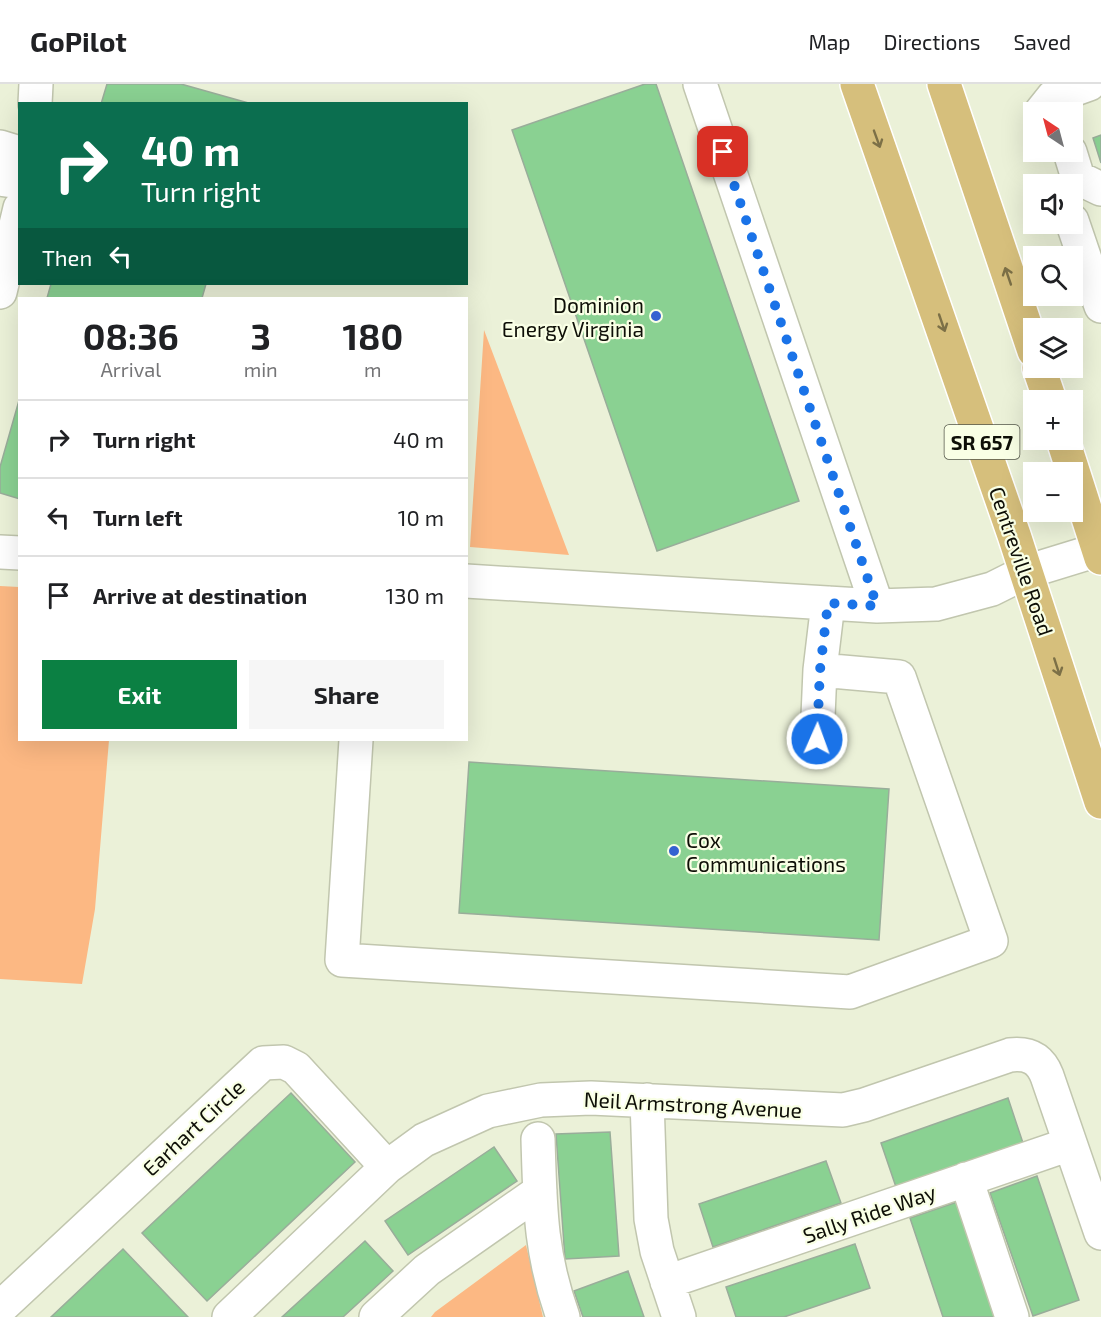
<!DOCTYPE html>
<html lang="en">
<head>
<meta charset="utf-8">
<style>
	body { margin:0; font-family:"Exo 2",sans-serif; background:#f6f6f6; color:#202124; height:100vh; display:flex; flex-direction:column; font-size:22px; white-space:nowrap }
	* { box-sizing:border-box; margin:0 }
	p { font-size:20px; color:#757577 }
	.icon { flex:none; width:33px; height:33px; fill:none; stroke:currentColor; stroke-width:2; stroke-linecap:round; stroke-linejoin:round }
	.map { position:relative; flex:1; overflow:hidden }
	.sheet { position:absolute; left:18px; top:213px; width:450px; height:444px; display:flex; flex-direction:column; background:#fff; border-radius:0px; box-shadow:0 6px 24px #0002 }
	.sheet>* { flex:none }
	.banner { position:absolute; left:18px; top:18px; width:450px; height:183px; border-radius:0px; box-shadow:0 6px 24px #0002; background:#0b6e4f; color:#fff; overflow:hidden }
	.needle { width:39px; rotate:324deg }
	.buttons { position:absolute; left:1023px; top:18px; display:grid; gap:12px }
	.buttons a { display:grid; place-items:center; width:60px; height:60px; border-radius:0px; background:#fff; box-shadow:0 6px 24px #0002; font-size:30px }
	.pin { position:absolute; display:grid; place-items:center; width:51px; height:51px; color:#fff; margin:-26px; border-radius:12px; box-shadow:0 3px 9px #0006 }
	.me { position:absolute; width:66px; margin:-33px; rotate:2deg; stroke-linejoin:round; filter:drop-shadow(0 0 4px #0008) }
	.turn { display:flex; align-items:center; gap:21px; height:126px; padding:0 24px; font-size:27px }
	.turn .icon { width:78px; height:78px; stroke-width:2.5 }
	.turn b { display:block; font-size:42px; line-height:51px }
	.then { display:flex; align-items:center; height:57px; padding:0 24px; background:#0003; gap:12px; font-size:22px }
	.eta { display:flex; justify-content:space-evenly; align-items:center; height:102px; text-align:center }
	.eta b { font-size:36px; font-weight:700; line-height:42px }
	.cta { display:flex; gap:12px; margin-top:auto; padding:12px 24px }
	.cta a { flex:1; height:69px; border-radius:0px; background:#0b8043; color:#fff; font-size:24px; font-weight:700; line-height:69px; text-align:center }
	.cta a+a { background:#f6f6f6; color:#202124 }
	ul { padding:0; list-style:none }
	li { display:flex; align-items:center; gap:18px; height:78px; padding:0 24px; border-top:2px solid #e0e0e0 }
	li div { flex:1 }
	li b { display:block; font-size:22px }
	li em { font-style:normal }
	header { display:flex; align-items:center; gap:36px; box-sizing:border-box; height:84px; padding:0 30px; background:#fff; border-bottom:2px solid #e0e0e0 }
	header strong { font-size:28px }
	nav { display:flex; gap:33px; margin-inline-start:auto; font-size:21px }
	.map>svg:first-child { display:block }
	.green { fill:#fcb883 }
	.building { fill:#8ad192; stroke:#99ad9a; stroke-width:1.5 }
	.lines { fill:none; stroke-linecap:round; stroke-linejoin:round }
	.minor-casing { stroke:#c1c6ae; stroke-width:36 }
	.major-casing { stroke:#fff; stroke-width:36 }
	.minor { stroke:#fff; stroke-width:33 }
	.major { stroke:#d6bf7c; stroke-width:33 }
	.oneway { stroke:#7c7047 }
	.route { stroke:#1a73e8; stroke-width:10; stroke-dasharray:0 18 }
	.poi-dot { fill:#3561d1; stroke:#f9ffe5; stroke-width:2 }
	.labels { text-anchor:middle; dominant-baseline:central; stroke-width:4.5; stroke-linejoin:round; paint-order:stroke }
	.shield { fill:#f9ffe5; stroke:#54574a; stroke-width:1.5 }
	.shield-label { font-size:20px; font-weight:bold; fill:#0e0f07 }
	.poi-label { font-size:21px; fill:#0e0f07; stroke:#f9ffe5; text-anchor:end }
	.street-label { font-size:21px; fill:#0e0f07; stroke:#f9ffe5 }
</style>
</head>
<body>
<header>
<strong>GoPilot</strong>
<nav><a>Map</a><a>Directions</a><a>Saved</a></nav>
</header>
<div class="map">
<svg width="1101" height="1233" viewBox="0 0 1101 1233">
	<rect width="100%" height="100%" fill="#ebf1d8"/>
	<!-- green -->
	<path class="green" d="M484 246 569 471 470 463Z
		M0 502 19 503 20 656H109L95 825 82 900 0 895Z
		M526 1161 543 1233H431L435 1228Z"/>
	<!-- building -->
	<path class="building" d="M107 0H181L252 20H101Z
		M645 0H656L799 417 657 467 512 46Z
		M1101 51V79L1093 54Z
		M51 200H206L202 214H47Z
		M20 313V415L0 409V383Z
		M469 678 889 705 879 856 459 829Z
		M291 1009 355 1078 207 1217 142 1149Z
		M1008 1014 1023 1059 896 1103 881 1059Z
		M610 1048 619 1172 565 1175 556 1050Z
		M494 1063 517 1097 408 1171 385 1137Z
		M826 1077 841 1119 713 1163 699 1120Z
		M1037 1092 1079 1216 1033 1232 990 1109Z
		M957 1118 996 1233H943L910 1134Z
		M365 1157 393 1187 343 1233H282Z
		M855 1160 870 1204 784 1233H736L726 1203Z
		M123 1165 188 1233H51Z
		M628 1187 644 1233H583L574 1207Z"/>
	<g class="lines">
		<!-- minor casing -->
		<g class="minor-casing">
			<path id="minor" d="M700 0 877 522
				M35 20 36 0
				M1041 28 1053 13 1089 0
				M0 63 13 67 20 73
				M1070 68 1078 94 1101 105
				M0 95 13 97 20 91
				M1072 137 1101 222
				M0 208 20 124
				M0 468 20 469
				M466 497 877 522 936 520 992 505 1026 488 1101 465
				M817 655 820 586
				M356 656 342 876 850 908 991 857 899 593 820 586 828 519
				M647 1016 651 1135 657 1167 679 1233
				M538 1055C540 1122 540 1169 563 1233
				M966 1095 1012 1233
				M667 1198 1070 1060
				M0 1224 263 979 284 978 296 984 387 1083
				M229 1233 387 1083 424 1056 488 1027 541 1016 591 1014 843 1026 864 1021 1010 971C1028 969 1040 974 1047 992L1101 1149
				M376 1233 427 1186 540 1107"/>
		</g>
		<!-- major casing -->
		<g class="major-casing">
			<path id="major" d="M857 0 1014 451 1101 718
				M944 0 1034 267
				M1039 284 1050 316
				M1063 356 1101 474"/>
		</g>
		<!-- minor -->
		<use href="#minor" class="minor"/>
		<!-- major -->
		<use href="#major" class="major"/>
	</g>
	<!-- one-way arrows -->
	<defs><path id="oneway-shaft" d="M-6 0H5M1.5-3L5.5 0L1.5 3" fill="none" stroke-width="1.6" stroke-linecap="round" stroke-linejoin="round" transform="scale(1.5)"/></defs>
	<g class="oneway">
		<use href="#oneway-shaft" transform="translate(877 55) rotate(70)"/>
		<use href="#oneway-shaft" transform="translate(1008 192) rotate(-109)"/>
		<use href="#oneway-shaft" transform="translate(942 239) rotate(71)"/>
		<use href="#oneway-shaft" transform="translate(1057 583) rotate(72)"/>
	</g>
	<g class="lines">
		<!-- route -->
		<path class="route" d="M723 68 877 522 828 519 820 586 817 655"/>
	</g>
	<!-- markers -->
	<g class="poi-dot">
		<circle cx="656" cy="232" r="6"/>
		<circle cx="674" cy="767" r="6"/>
	</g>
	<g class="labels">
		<!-- shield labels -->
		<rect class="shield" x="944.5" y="341" width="75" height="34" rx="4.5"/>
		<g class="shield-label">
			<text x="982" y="358">SR 657</text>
		</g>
		<!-- poi labels -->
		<g class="poi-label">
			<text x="644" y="220">Dominion<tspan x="644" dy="24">Energy Virginia</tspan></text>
			<text x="686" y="755" text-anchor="start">Cox<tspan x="686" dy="24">Communications</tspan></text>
		</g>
		<!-- street labels -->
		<g class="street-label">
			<text transform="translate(1022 477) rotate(71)">Centreville Road</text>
			<text transform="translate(693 1020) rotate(3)">Neil Armstrong Avenue</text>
			<text transform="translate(193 1043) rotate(-43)">Earhart Circle</text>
			<text transform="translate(869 1129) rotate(-19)">Sally Ride Way</text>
		</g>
	</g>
</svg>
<div class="buttons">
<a><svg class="needle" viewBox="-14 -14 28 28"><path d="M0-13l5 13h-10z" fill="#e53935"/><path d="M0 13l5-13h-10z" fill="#757577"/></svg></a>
<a><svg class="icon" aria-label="sound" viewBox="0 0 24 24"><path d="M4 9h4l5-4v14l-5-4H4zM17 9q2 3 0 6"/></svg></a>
<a><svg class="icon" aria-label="search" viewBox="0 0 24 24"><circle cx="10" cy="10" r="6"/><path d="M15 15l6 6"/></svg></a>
<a><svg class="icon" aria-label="layers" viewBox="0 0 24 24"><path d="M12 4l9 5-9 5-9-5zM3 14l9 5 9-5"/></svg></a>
<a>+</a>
<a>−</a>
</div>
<div class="pin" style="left:723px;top:68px;background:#d93025"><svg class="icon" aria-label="arrive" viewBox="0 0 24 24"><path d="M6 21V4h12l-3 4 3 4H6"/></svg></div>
<svg class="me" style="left:817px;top:655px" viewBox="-20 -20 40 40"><circle r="17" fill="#1a73e8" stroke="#fff" stroke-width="3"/><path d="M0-11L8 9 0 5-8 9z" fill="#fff"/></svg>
<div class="banner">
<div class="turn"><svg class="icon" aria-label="right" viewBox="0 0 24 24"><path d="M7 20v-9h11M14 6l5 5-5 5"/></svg><div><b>40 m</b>Turn right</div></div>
<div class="then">Then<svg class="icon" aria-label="left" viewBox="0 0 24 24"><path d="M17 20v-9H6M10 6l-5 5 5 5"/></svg></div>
</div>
<section class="sheet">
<div class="eta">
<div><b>08:36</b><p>Arrival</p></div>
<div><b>3</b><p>min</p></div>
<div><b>180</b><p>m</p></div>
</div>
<ul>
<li><svg class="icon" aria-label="right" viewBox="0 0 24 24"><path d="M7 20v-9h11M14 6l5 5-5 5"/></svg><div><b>Turn right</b></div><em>40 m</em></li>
<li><svg class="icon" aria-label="left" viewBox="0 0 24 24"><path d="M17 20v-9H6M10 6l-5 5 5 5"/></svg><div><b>Turn left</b></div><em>10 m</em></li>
<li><svg class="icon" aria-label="arrive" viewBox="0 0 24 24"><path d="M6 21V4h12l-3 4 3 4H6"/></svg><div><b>Arrive at destination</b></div><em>130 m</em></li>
</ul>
<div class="cta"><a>Exit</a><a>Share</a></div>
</section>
</div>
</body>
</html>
